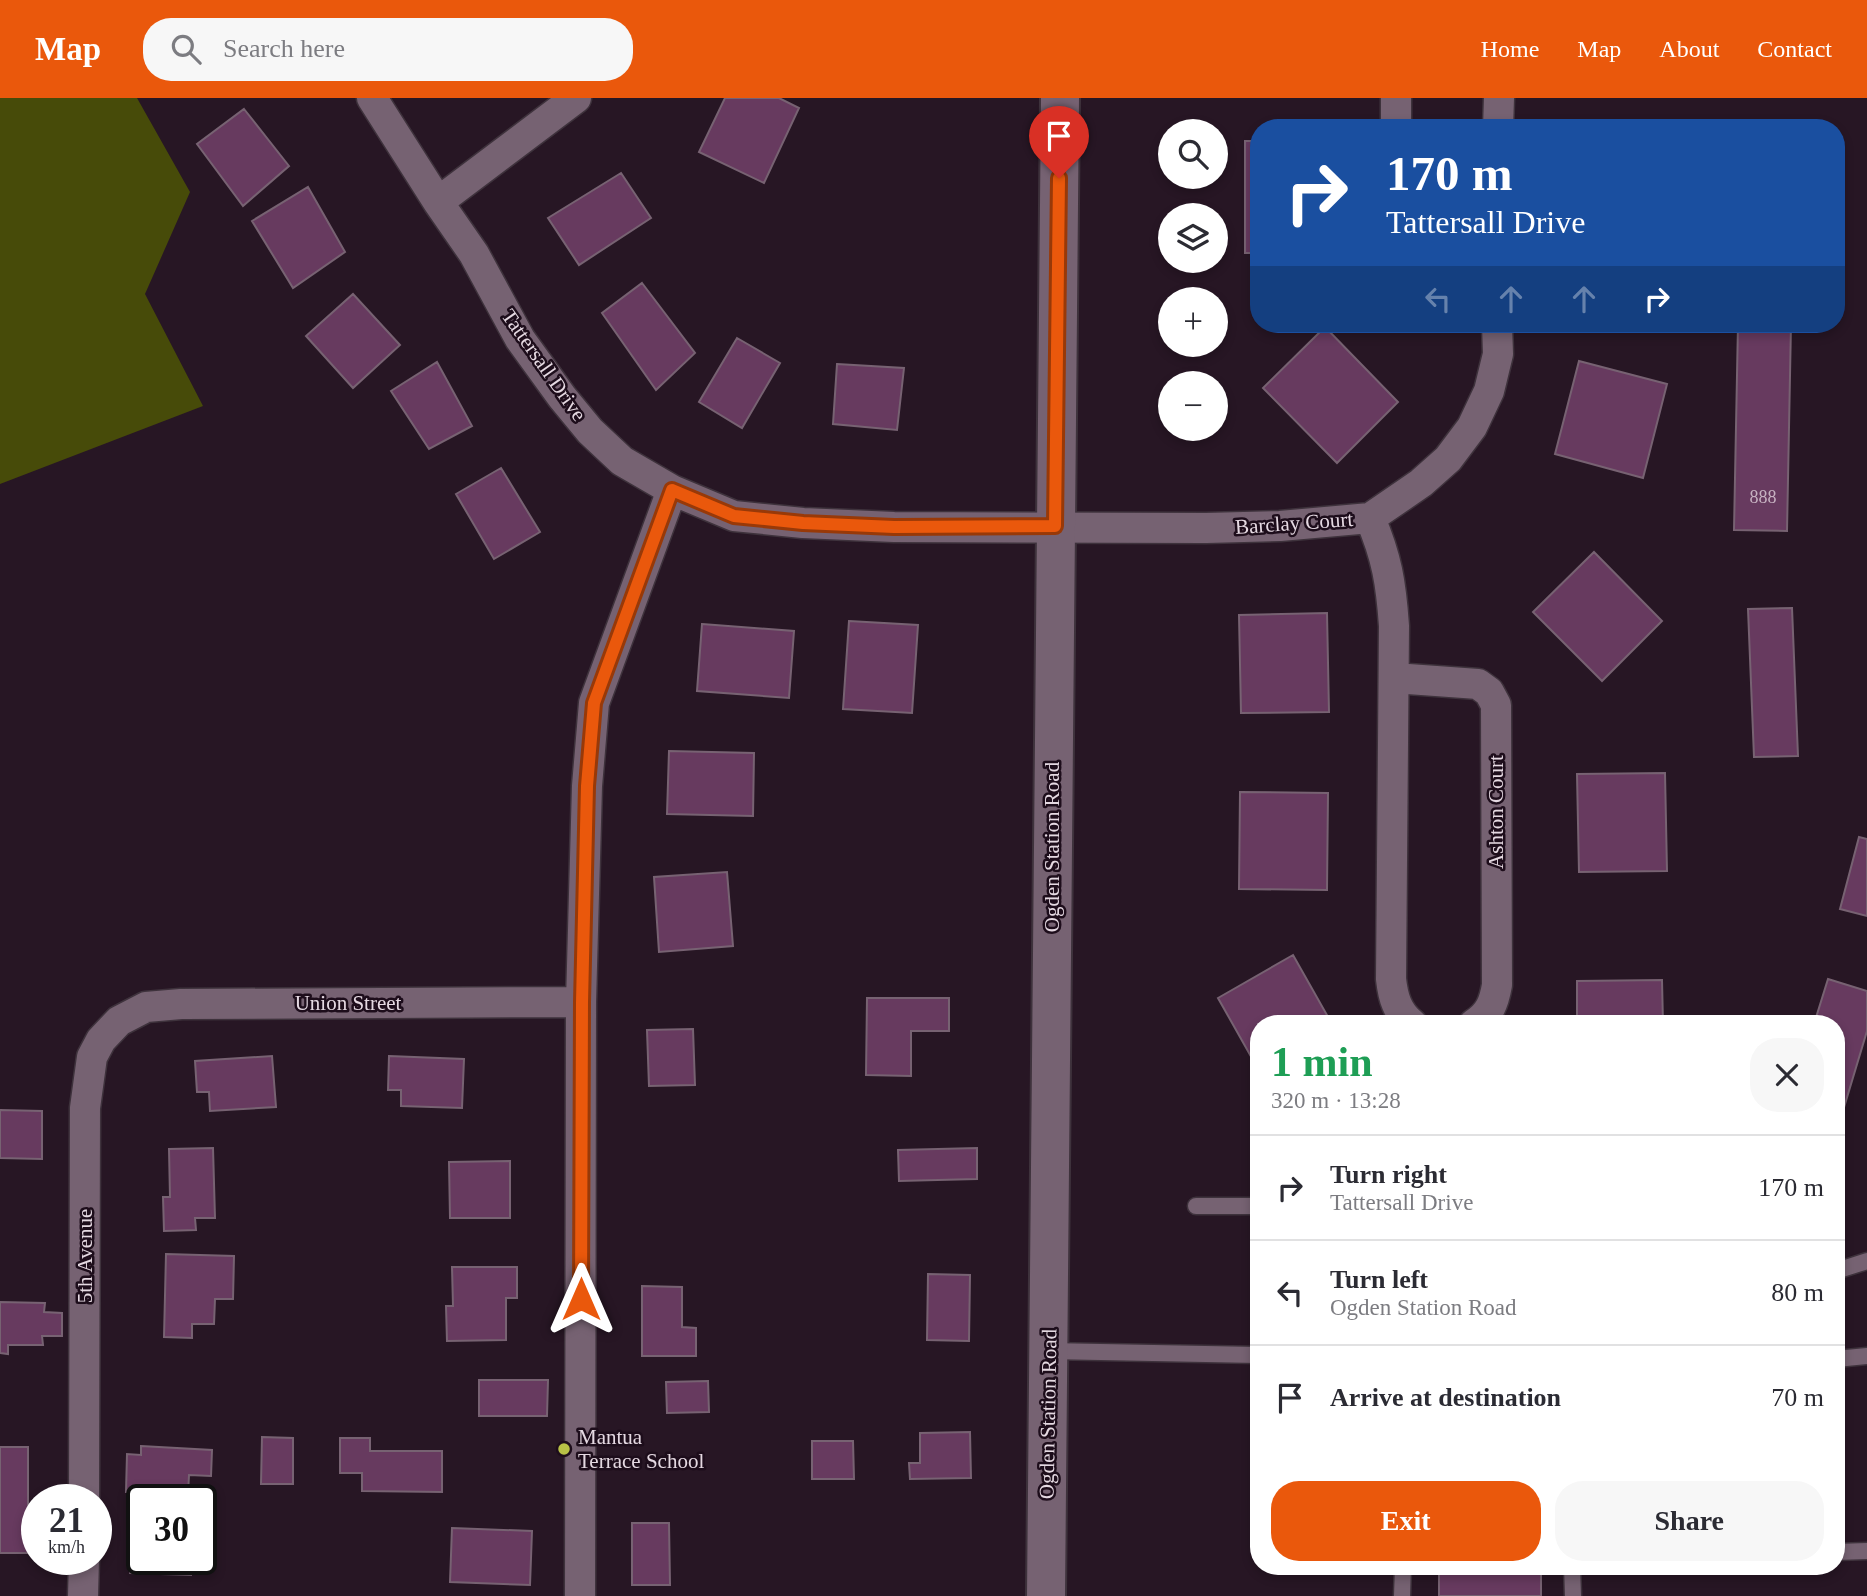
<!DOCTYPE html>
<html lang="en">
<head>
<meta charset="utf-8">
<style>
	body { margin:0; font-family:"Times New Roman",serif; background:#f7f7f7; color:#2b2b33; height:100vh; display:flex; flex-direction:column; font-size:26px; white-space:nowrap }
	* { box-sizing:border-box; margin:0 }
	p { font-size:23px; color:#7c7c81 }
	.icon { flex:none; width:38px; height:38px; fill:none; stroke:currentColor; stroke-width:2; stroke-linecap:round; stroke-linejoin:round }
	.map { position:relative; flex:1; overflow:hidden }
	.drawer { position:absolute; left:1250px; top:917px; width:595px; height:560px; display:flex; flex-direction:column; background:#fff; border-radius:28px; box-shadow:0 4px 10px #0003 }
	.drawer>* { flex:none }
	.hud { position:absolute; left:1250px; top:21px; width:595px; height:214px; border-radius:28px; box-shadow:0 4px 10px #0003; background:#1a4fa0; color:#fff; overflow:hidden }
	.buttons { position:absolute; left:1158px; top:21px; display:grid; gap:14px }
	.buttons a { display:grid; place-items:center; width:70px; height:70px; border-radius:50%; background:#fff; box-shadow:0 4px 10px #0003; font-size:35px }
	.speed { position:absolute; left:21px; top:1386px; display:flex; gap:14px; font-size:35px; font-weight:700; text-align:center }
	.speed>* { display:grid; place-content:center; width:91px; height:91px; border-radius:50%; background:#fff; box-shadow:0 4px 10px #0003; line-height:1 }
	.speed small { font-size:18px; font-weight:400 }
	.speed .limit { border:4px solid #111; border-radius:10px; background:#fff; color:#111 }
	.pin { position:absolute; display:grid; place-items:center; width:60px; height:60px; color:#fff; margin:-72px -30px; border-radius:50% 50% 50% 0; rotate:-45deg; box-shadow:0 0 7px #0007 }
	.pin .icon { rotate:45deg }
	.me { position:absolute; width:77px; margin:-38px; rotate:0deg; stroke-linejoin:round; filter:drop-shadow(0 0 5px #0008) }
	.turn { display:flex; align-items:center; gap:24px; height:147px; padding:0 21px; font-size:32px }
	.turn .icon { width:91px; height:91px; stroke-width:2.5 }
	.turn b { display:block; font-size:49px; line-height:60px }
	.lanes { display:flex; align-items:center; height:66px; padding:0 21px; background:#0003; justify-content:center; gap:35px; direction:ltr }
	.lanes .off { opacity:.35 }
	.round { display:grid; place-items:center; flex:none; width:74px; height:74px; border-radius:28px; background:#f7f7f7 }
	.overview { display:flex; align-items:center; justify-content:space-between; height:119px; padding:0 21px }
	h1 { font-size:42px; font-weight:600; line-height:52px; color:#1e9e55 }
	.primary-button { display:flex; gap:14px; margin-top:auto; padding:14px 21px }
	.primary-button a { flex:1; height:80px; border-radius:28px; background:#ea580c; color:#fff; font-size:28px; font-weight:600; line-height:80px; text-align:center }
	.primary-button a+a { background:#f7f7f7; color:#2b2b33 }
	ul { padding:0; list-style:none }
	li { display:flex; align-items:center; gap:21px; height:105px; padding:0 21px; border-top:2px solid #e1e1e2 }
	li div { flex:1 }
	li b { display:block; font-size:26px }
	li em { font-style:normal }
	header { display:flex; align-items:center; gap:42px; box-sizing:border-box; height:98px; padding:0 35px; background:#ea580c; color:#fff }
	header strong { font-size:33px }
	nav { display:flex; gap:38px; margin-inline-start:auto; font-size:24px }
	.search { width:490px; height:63px; background:#f7f7f7; display:flex; align-items:center; gap:18px; box-sizing:border-box; padding:0 24px; border-radius:28px; color:#7c7c81; font-size:26px }
	.map>svg:first-child { display:block }
	.forest { fill:#474b09 }
	.building { fill:#673a5f; stroke:#776272; stroke-width:2 }
	.lines { fill:none; stroke-linecap:round; stroke-linejoin:round }
	.service-casing { stroke:#3e323c; stroke-width:19 }
	.minor-casing { stroke:#3e323c; stroke-width:33 }
	.tertiary-casing { stroke:#3e323c; stroke-width:42 }
	.service { stroke:#766272; stroke-width:16 }
	.minor { stroke:#766272; stroke-width:30 }
	.tertiary { stroke:#766272; stroke-width:38 }
	.route-casing { stroke:#983908; stroke-width:18 }
	.route { stroke:#ea580c; stroke-width:12 }
	.poi-dot { fill:#b8c146; stroke:#1d0d1b; stroke-width:2.5 }
	.labels { text-anchor:middle; dominant-baseline:central; stroke-width:5; stroke-linejoin:round; paint-order:stroke }
	.number-label { font-size:18px; fill:#c6b1c1 }
	.street-label { font-size:21px; fill:#e5d9e2; stroke:#1d0d1b }
	.poi-label { font-size:21px; fill:#e5d9e2; stroke:#1d0d1b; text-anchor:start }
</style>
</head>
<body>
<header>
<strong>Map</strong>
<div class="search"><svg class="icon" aria-label="search" viewBox="0 0 24 24"><circle cx="10" cy="10" r="6"/><path d="M15 15l6 6"/></svg>Search here</div>
<nav><a>Home</a><a>Map</a><a>About</a><a>Contact</a></nav>
</header>
<div class="map">
<svg width="1867" height="1498" viewBox="0 0 1867 1498">
	<rect width="100%" height="100%" fill="#271624"/>
	<!-- forest -->
	<path class="forest" d="M0 0H137L190 94 145 196 203 308 0 386Z"/>
	<!-- building -->
	<path class="building" d="M725 0H779L799 10 764 85 699 54Z
		M244 11 289 68 243 108 197 46Z
		M1245 43H1258V155H1245Z
		M621 75 651 120 579 167 548 120Z
		M308 89 345 154 293 190 252 123Z
		M642 185 695 255 656 292 602 215Z
		M353 196 400 247 353 290 306 238Z
		M1738 226H1791L1787 433 1734 432Z
		M1325 229 1398 304 1337 365 1263 290Z
		M737 240 780 265 742 330 699 304Z
		M1579 263 1667 286 1643 380 1555 356Z
		M437 264 472 328 429 351 391 293Z
		M837 266 904 270 897 332 833 326Z
		M501 370 540 434 494 461 456 396Z
		M1594 454 1662 523 1602 583 1533 514Z
		M1792 510 1798 658 1754 659 1748 511Z
		M1327 515 1329 614 1241 615 1239 517Z
		M849 523 918 527 912 615 843 611Z
		M702 526 794 533 789 600 697 593Z
		M669 653 754 655 753 718 667 716Z
		M1665 675 1667 773 1579 774 1577 676Z
		M1240 694 1328 695 1327 792 1239 791Z
		M1859 739 1867 741V818L1840 811Z
		M727 774 733 848 659 854 654 779Z
		M1293 857 1332 926H1258V971L1218 900Z
		M1828 881 1867 893V933L1836 1036V926H1814Z
		M1662 882 1663 926H1577V883Z
		M867 900H949V933H911V978L866 977Z
		M693 931 695 987 649 988 647 932Z
		M272 958 276 1009 210 1013 209 994H197L195 963Z
		M389 958 464 961 462 1010 401 1008V992H388Z
		M0 1012 42 1013V1061L0 1060Z
		M213 1050 215 1120H195L196 1132 164 1133 163 1099H170L169 1051Z
		M977 1050V1081L899 1083 898 1052Z
		M510 1063V1120H450L449 1064Z
		M166 1156 234 1158 233 1201H215L214 1226H192V1240L164 1239Z
		M452 1169H517V1200H506V1242L447 1243 446 1208H453Z
		M928 1176 970 1177 969 1243 927 1242Z
		M642 1188 682 1189V1229L696 1230V1258H642Z
		M0 1204 45 1205 44 1214 62 1215V1238H42L43 1247H8V1256L0 1255Z
		M479 1282H548L547 1318H479Z
		M708 1283 709 1314 667 1315 666 1284Z
		M1836 1297H1839L1841 1439H1836Z
		M970 1334 971 1380 910 1381 909 1365H920V1335Z
		M262 1339 293 1340V1386H261Z
		M340 1340H370V1353H442V1394L362 1393V1375H340Z
		M812 1343H853L854 1381H812Z
		M141 1348 212 1352 211 1378 189 1377 188 1397 126 1394 127 1356 141 1357Z
		M0 1349H28V1455H0Z
		M632 1425H669L670 1487H632Z
		M131 1430 142 1431V1461H191V1477L130 1475Z
		M452 1430 532 1433 530 1487 450 1484Z
		M1439 1468H1541V1498H1439Z"/>
	<g class="lines">
		<!-- service casing -->
		<g class="service-casing">
			<path id="service" d="M1196 1108H1258
				M1836 1173 1867 1163
				M1048 1253 1258 1257
				M1836 1261 1867 1258
				M1836 1454 1867 1453
				M1572 1468 1573 1498
				M1402 1498 1403 1468"/>
		</g>
		<!-- minor casing -->
		<g class="minor-casing">
			<path id="minor" d="M372 0 438 104 474 156 520 241 562 299 590 333 622 363 672 392 734 418 803 425 894 429 1206 430 1280 428 1370 420 1421 385 1448 361 1472 329 1489 293 1498 256 1497 226
				M1396 30V0
				M1498 30 1499 0
				M438 104 576 0
				M1370 420C1387 460 1391 485 1394 528L1391 881C1393 899 1397 914 1412 926
				M1394 580 1478 586 1489 594 1496 607 1497 887C1494 904 1490 916 1474 926
				M84 1402 85 1010 92 959 101 942 119 923 146 909 181 906 581 904
				M83 1498 84 1461
				M580 1498 581 904 587 688 594 605 672 392"/>
		</g>
		<!-- tertiary casing -->
		<g class="tertiary-casing">
			<path id="tertiary" d="M1046 1498 1060 0"/>
		</g>
		<!-- service -->
		<use href="#service" class="service"/>
		<!-- minor -->
		<use href="#minor" class="minor"/>
		<!-- tertiary -->
		<use href="#tertiary" class="tertiary"/>
	</g>
	<g class="lines">
		<!-- route casing -->
		<g class="route-casing">
			<path id="route" d="M581 1201 582 904 587 688 594 605 672 392 734 418 803 425 894 429 1055 428 1059 80"/>
		</g>
		<!-- route -->
		<use href="#route" class="route"/>
	</g>
	<!-- markers -->
	<circle class="poi-dot" cx="564" cy="1351" r="7"/>
	<g class="labels">
		<!-- number labels -->
		<g class="number-label">
			<text x="1763" y="399">888</text>
		</g>
		<!-- street labels -->
		<g class="street-label">
			<text transform="translate(544 267) rotate(55)">Tattersall Drive</text>
			<text transform="translate(1294 425) rotate(-4)">Barclay Court</text>
			<text transform="translate(1496 714) rotate(-90)">Ashton Court</text>
			<text transform="translate(1052 749) rotate(-90)">Ogden Station Road</text>
			<text x="348" y="905">Union Street</text>
			<text transform="translate(85 1158) rotate(-90)">5th Avenue</text>
			<text transform="translate(1048 1316) rotate(-89)">Ogden Station Road</text>
		</g>
		<!-- poi labels -->
		<g class="poi-label">
			<text x="578" y="1339">Mantua<tspan x="578" dy="24">Terrace School</tspan></text>
		</g>
	</g>
</svg>
<div class="buttons">
<a><svg class="icon" aria-label="search" viewBox="0 0 24 24"><circle cx="10" cy="10" r="6"/><path d="M15 15l6 6"/></svg></a>
<a><svg class="icon" aria-label="layers" viewBox="0 0 24 24"><path d="M12 4l9 5-9 5-9-5zM3 14l9 5 9-5"/></svg></a>
<a>+</a>
<a>−</a>
</div>
<div class="speed"><div>21<small>km/h</small></div><div class="limit">30</div></div>
<div class="pin" style="left:1059px;top:80px;background:#d93025"><svg class="icon" aria-label="arrive" viewBox="0 0 24 24"><path d="M6 21V4h12l-3 4 3 4H6"/></svg></div>
<svg class="me" style="left:581px;top:1201px" viewBox="-20 -20 40 40"><path d="M0-17L14 15 0 8-14 15z" fill="#ea580c" stroke="#fff" stroke-width="4"/></svg>
<div class="hud">
<div class="turn"><svg class="icon" aria-label="right" viewBox="0 0 24 24"><path d="M7 20v-9h11M14 6l5 5-5 5"/></svg><div><b>170 m</b>Tattersall Drive</div></div>
<div class="lanes"><svg class="icon off" aria-label="left" viewBox="0 0 24 24"><path d="M17 20v-9H6M10 6l-5 5 5 5"/></svg><svg class="icon off" aria-label="ahead" viewBox="0 0 24 24"><path d="M12 20V5M6 11l6-6 6 6"/></svg><svg class="icon off" aria-label="ahead" viewBox="0 0 24 24"><path d="M12 20V5M6 11l6-6 6 6"/></svg><svg class="icon" aria-label="right" viewBox="0 0 24 24"><path d="M7 20v-9h11M14 6l5 5-5 5"/></svg></div>
</div>
<section class="drawer">
<div class="overview"><div><h1>1 min</h1><p>320 m · 13:28</p></div><a class="round"><svg class="icon" aria-label="close" viewBox="0 0 24 24"><path d="M6 6l12 12M18 6L6 18"/></svg></a></div>
<ul>
<li><svg class="icon" aria-label="right" viewBox="0 0 24 24"><path d="M7 20v-9h11M14 6l5 5-5 5"/></svg><div><b>Turn right</b><p>Tattersall Drive</p></div><em>170 m</em></li>
<li><svg class="icon" aria-label="left" viewBox="0 0 24 24"><path d="M17 20v-9H6M10 6l-5 5 5 5"/></svg><div><b>Turn left</b><p>Ogden Station Road</p></div><em>80 m</em></li>
<li><svg class="icon" aria-label="arrive" viewBox="0 0 24 24"><path d="M6 21V4h12l-3 4 3 4H6"/></svg><div><b>Arrive at destination</b></div><em>70 m</em></li>
</ul>
<div class="primary-button"><a>Exit</a><a>Share</a></div>
</section>
</div>
</body>
</html>
